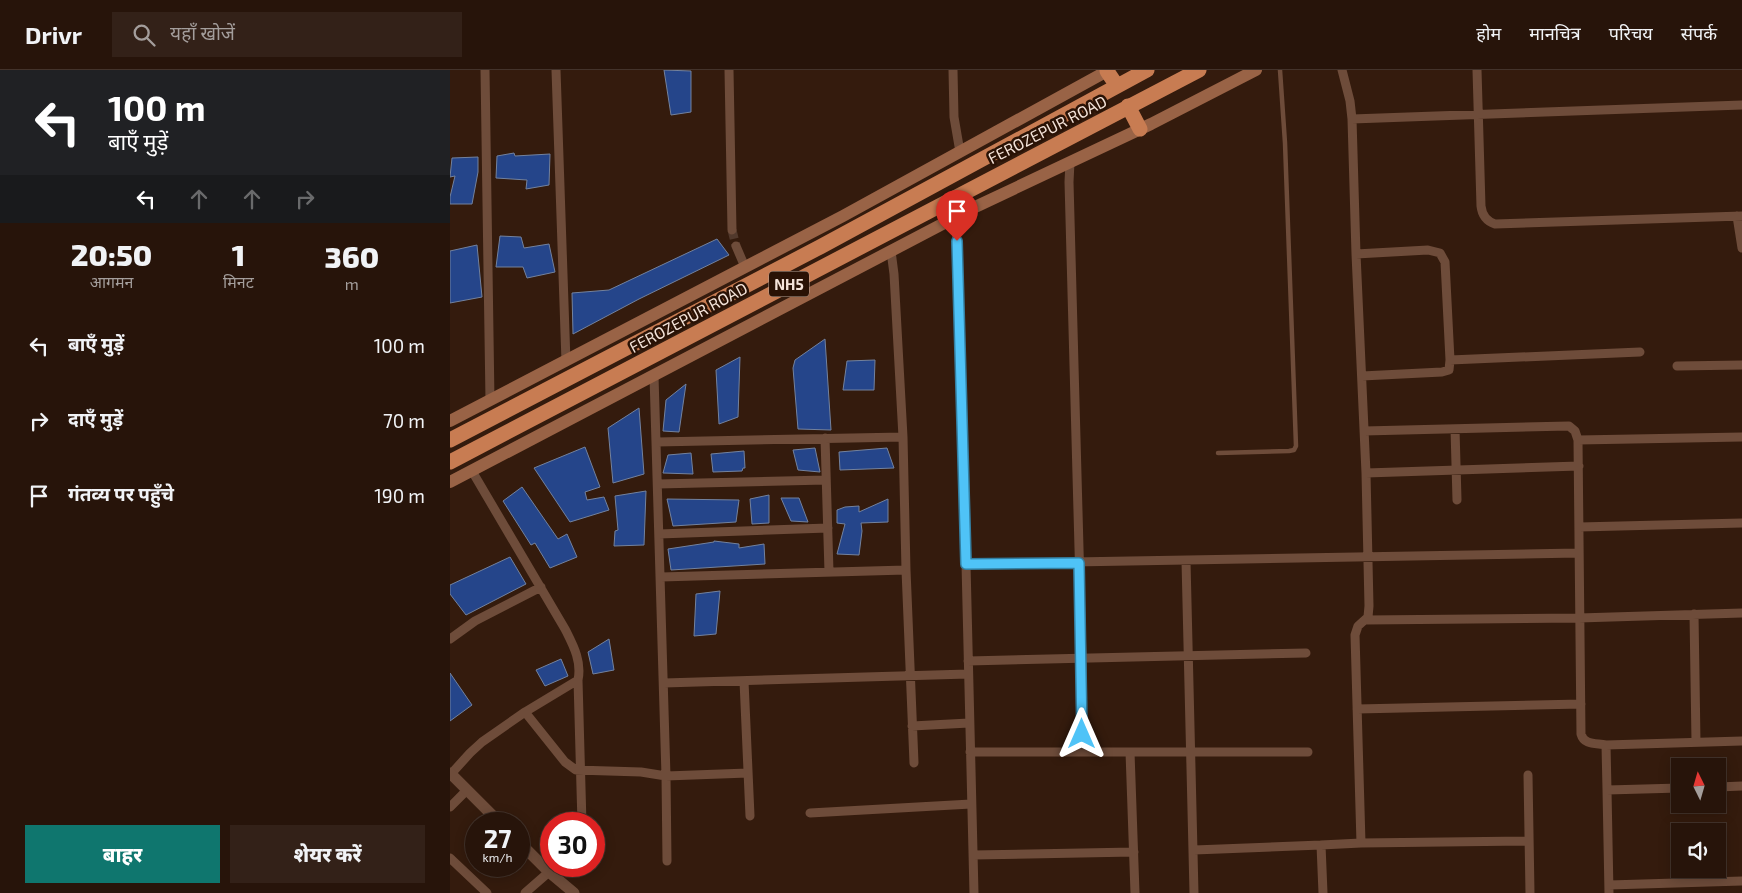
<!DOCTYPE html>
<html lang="hi">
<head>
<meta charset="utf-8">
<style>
	body { margin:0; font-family:"Exo 2","Noto Sans Devanagari",sans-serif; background:#332118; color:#f1f3f6; height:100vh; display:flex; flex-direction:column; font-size:19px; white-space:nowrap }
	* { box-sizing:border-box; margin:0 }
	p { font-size:16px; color:#a49e9c }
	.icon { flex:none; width:28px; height:28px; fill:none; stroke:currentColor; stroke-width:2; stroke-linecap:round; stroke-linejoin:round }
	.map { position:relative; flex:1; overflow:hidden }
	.drawer { display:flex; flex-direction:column; background:#27140a; width:450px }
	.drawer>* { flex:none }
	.hud { background:#202124; color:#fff; overflow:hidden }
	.needle { width:32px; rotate:355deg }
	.tools { position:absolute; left:1221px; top:688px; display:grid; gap:10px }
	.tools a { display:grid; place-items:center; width:55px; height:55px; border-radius:0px; background:#27140a; box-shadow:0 2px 12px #0003,0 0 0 1px #43332b; font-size:25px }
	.speed { position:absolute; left:15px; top:742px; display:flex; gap:10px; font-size:25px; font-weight:700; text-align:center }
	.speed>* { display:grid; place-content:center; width:65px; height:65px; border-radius:50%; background:#27140a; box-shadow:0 2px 12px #0003,0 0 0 1px #43332b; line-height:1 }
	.speed small { font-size:12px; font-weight:400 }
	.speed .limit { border:8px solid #d22; background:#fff; color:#111 }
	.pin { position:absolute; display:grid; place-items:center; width:42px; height:42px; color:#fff; margin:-51px -21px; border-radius:50% 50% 50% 0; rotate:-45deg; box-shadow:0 0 5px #0007 }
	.pin .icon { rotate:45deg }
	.me { position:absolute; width:55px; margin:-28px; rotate:0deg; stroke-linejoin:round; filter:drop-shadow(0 0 4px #0008) }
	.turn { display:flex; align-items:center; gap:18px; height:105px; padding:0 25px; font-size:22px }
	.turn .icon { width:65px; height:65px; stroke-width:2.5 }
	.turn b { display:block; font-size:35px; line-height:42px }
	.lanes { display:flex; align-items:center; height:48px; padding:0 25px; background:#0003; justify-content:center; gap:25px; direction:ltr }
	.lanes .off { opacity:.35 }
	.eta { display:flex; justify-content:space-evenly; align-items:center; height:85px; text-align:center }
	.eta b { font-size:30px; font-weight:800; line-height:35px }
	.button { display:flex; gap:10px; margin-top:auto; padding:10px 25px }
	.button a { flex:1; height:58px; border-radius:0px; background:#0f766e; color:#fff; font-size:20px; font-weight:800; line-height:58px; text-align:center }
	.button a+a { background:#332118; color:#f1f3f6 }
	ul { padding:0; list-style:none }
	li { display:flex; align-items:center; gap:15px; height:75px; padding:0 25px }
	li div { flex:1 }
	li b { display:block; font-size:19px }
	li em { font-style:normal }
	header { display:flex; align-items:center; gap:30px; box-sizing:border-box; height:70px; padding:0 25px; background:#27140a; border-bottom:1px solid #43332b }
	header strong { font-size:24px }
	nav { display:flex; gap:28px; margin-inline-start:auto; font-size:18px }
	.search { width:350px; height:45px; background:#332118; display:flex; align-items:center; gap:12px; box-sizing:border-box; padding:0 18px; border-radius:0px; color:#a49e9c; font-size:19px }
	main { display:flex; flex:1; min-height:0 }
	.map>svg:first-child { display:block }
	.building { fill:#25458a; stroke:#73829e }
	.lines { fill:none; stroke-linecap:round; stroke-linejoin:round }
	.minor-tunnel { stroke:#51392c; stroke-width:9; stroke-dasharray:9 4.5; stroke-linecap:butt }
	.service { stroke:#6e4c3a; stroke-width:4.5 }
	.minor { stroke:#6e4c3a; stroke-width:9 }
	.tertiary { stroke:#6e4c3a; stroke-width:11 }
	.secondary { stroke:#996346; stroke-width:12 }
	.trunk { stroke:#c87c52; stroke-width:15 }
	.route-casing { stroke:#337fa1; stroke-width:12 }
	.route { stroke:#4fc3f7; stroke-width:9 }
	.labels { text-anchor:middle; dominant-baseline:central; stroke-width:5; stroke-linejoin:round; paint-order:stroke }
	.shield { fill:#2a1205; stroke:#b7a499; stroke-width:1 }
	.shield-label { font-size:15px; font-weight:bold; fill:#f4e3d9 }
	.street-label { font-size:16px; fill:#f4e3d9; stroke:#2a1205 }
</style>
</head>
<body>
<header>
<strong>Drivr</strong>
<div class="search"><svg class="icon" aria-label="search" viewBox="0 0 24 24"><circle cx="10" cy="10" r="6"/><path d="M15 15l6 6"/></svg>यहाँ खोजें</div>
<nav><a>होम</a><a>मानचित्र</a><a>परिचय</a><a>संपर्क</a></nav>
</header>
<main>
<section class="drawer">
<div class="hud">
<div class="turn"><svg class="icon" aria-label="left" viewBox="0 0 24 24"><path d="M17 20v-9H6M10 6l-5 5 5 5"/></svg><div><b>100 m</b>बाएँ मुड़ें</div></div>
<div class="lanes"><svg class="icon" aria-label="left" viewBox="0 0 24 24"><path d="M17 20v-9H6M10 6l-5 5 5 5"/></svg><svg class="icon off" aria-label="ahead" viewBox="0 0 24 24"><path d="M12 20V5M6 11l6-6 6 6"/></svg><svg class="icon off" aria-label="ahead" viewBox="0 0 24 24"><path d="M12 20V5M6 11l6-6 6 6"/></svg><svg class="icon off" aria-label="right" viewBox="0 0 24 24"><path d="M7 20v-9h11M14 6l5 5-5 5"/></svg></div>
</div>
<div class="eta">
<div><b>20:50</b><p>आगमन</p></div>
<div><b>1</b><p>मिनट</p></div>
<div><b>360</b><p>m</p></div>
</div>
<ul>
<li><svg class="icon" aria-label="left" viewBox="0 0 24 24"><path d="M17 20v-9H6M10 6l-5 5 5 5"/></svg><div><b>बाएँ मुड़ें</b></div><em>100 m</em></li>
<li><svg class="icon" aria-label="right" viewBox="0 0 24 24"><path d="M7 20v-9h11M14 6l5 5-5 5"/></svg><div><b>दाएँ मुड़ें</b></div><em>70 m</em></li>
<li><svg class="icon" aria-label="arrive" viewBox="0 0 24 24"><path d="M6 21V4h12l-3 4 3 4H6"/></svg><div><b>गंतव्य पर पहुँचे</b></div><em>190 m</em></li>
</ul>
<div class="button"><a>बाहर</a><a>शेयर करें</a></div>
</section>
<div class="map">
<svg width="1292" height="823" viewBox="0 0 1292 823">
	<rect width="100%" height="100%" fill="#341b0d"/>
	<!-- building -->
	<path class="building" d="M214 0 241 1V42L221 45Z
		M64 83 65 86 100 84 99 115 76 119 77 110 46 108 47 86Z
		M28 87V102L22 134H0V127L5 106 0 107 2 88Z
		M50 166 71 167 74 178 99 174 105 202 77 208 73 197H46Z
		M267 169 279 185 189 229 123 264 122 223 159 220Z
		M27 175 32 227 0 233V181Z
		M375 269 381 360 348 359 343 298 345 290Z
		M290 287 288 347 269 354 266 300Z
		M425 290 424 320H393L397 291Z
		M236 314 229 362 213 361 216 330Z
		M189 338 194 404 163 413 158 358Z
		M135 377 150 417 135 422 137 430 154 427 159 440 120 452 84 398Z
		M365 378 370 402 348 400 343 380Z
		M437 378 444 398 390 400 389 382Z
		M294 381 295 398H293L292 401 263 402 261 384Z
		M241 383 243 404 213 403 218 385Z
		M72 417 108 469 117 464 127 487 100 498 85 473 81 475 53 431Z
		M196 421 194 475 164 476 165 461 168 460 165 426Z
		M319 425V453L302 454 300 429Z
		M331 428H349L358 452 341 451Z
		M217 429 289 430 286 452 223 456Z
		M438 429V452L411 453 412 461 409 485 387 484 395 454 387 453V440L395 437 409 436V442Z
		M264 471 289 474V478L314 474 315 494 221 500 218 479 264 472Z
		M60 487 76 514 16 545 0 524V515Z
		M270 521 266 564 244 566 246 524Z
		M159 569 164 600 143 604 138 582Z
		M111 589 118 606 95 616 86 600Z
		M0 603 22 635 0 651Z"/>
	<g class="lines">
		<!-- minor-tunnel -->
		<path class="minor-tunnel" d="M282 160 286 176"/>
		<!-- service -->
		<path class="service" d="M768 383 839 381 844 380 846 376 835 73 830 0"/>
		<!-- minor -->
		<path class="minor" d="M35 0 40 331
			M106 0 116 292
			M279 0 282 160
			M503 0 504 47 510 82
			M1027 0 1031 136C1032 145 1036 151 1045 154L1292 146
			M902 49 1292 35
			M620 92 619 112 632 588V682
			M1287 146 1292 178
			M506 147 516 494
			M286 176 295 197
			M906 184 978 180 990 183 995 192 1000 290 999 300 992 302 912 306
			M1000 290 1190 282
			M1227 296 1292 295
			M204 306 216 706 217 791
			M1005 359 1007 430
			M914 361 1119 356 1125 361 1128 370
			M1292 367 1128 370 1131 664C1134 675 1145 673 1156 675L1292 671
			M375 368 379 502
			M207 372 453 367
			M22 401 115 559C123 575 132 591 128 610L75 642
			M916 403 1129 396
			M208 414 376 410
			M1129 457 1292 453
			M209 464 378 458
			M736 491 744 823
			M456 500 464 693
			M211 507 456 500 453 367 444 204 441 181
			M1244 544 1246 672
			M916 550 1129 548 1292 543
			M0 569 25 551 91 517
			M518 591 856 583
			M128 610 132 754
			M294 611 300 746
			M214 613 518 604
			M907 639 1131 634
			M462 656 519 653
			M1156 675 1157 720 1230 718
			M520 682H858
			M680 682 685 823
			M1 704 20 683 32 672 75 642 115 692 126 700 191 702 216 706 298 703
			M1078 705 1080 823
			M1268 717 1292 716
			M1157 720 1159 823
			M0 737 17 720
			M360 743 521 734
			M911 773 1078 771
			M744 780 871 775
			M523 785 684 782
			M0 788 37 823
			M1159 815 1292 811
			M75 823 99 802 121 796
			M524 823 516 494 1128 483
			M873 823 871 775 911 773 905 565 908 556 918 547 919 536 916 403 906 184 902 49 900 31 892 0"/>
		<!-- tertiary -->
		<path class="tertiary" d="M0 703 51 754
			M69 772 99 802 124 823"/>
		<!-- secondary -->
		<path class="secondary" d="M0 351 393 146 659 0
			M0 412 523 138 701 54 806 0"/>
		<!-- trunk -->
		<path class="trunk" d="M657 1 667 16
			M678 36 690 59
			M0 370 370 177 697 0
			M0 392 749 0"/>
	</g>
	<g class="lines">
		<!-- route casing -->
		<g class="route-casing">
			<path id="route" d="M507 171 516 494 629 493 632 664"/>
		</g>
		<!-- route -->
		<use href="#route" class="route"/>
	</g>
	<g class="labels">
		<!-- shield labels -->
		<rect class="shield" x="319" y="201.5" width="40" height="25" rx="4"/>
		<g class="shield-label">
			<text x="339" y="214">NH5</text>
		</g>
		<!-- street labels -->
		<g class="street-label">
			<text transform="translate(597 59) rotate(-27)">FEROZEPUR ROAD</text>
			<text transform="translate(238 247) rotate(-28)">FEROZEPUR ROAD</text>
		</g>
	</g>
</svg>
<div class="tools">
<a><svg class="needle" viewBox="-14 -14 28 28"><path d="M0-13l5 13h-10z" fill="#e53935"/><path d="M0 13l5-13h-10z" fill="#a49e9c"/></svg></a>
<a><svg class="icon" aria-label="sound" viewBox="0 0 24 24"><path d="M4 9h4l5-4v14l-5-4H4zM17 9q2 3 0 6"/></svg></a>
</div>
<div class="speed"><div>27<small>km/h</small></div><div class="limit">30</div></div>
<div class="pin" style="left:507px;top:171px;background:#d93025"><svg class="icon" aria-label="arrive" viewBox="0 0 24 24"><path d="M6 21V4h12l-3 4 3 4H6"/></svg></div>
<svg class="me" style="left:632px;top:664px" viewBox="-20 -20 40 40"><path d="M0-17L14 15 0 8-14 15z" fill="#4fc3f7" stroke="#fff" stroke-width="4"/></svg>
</div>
</main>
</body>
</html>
